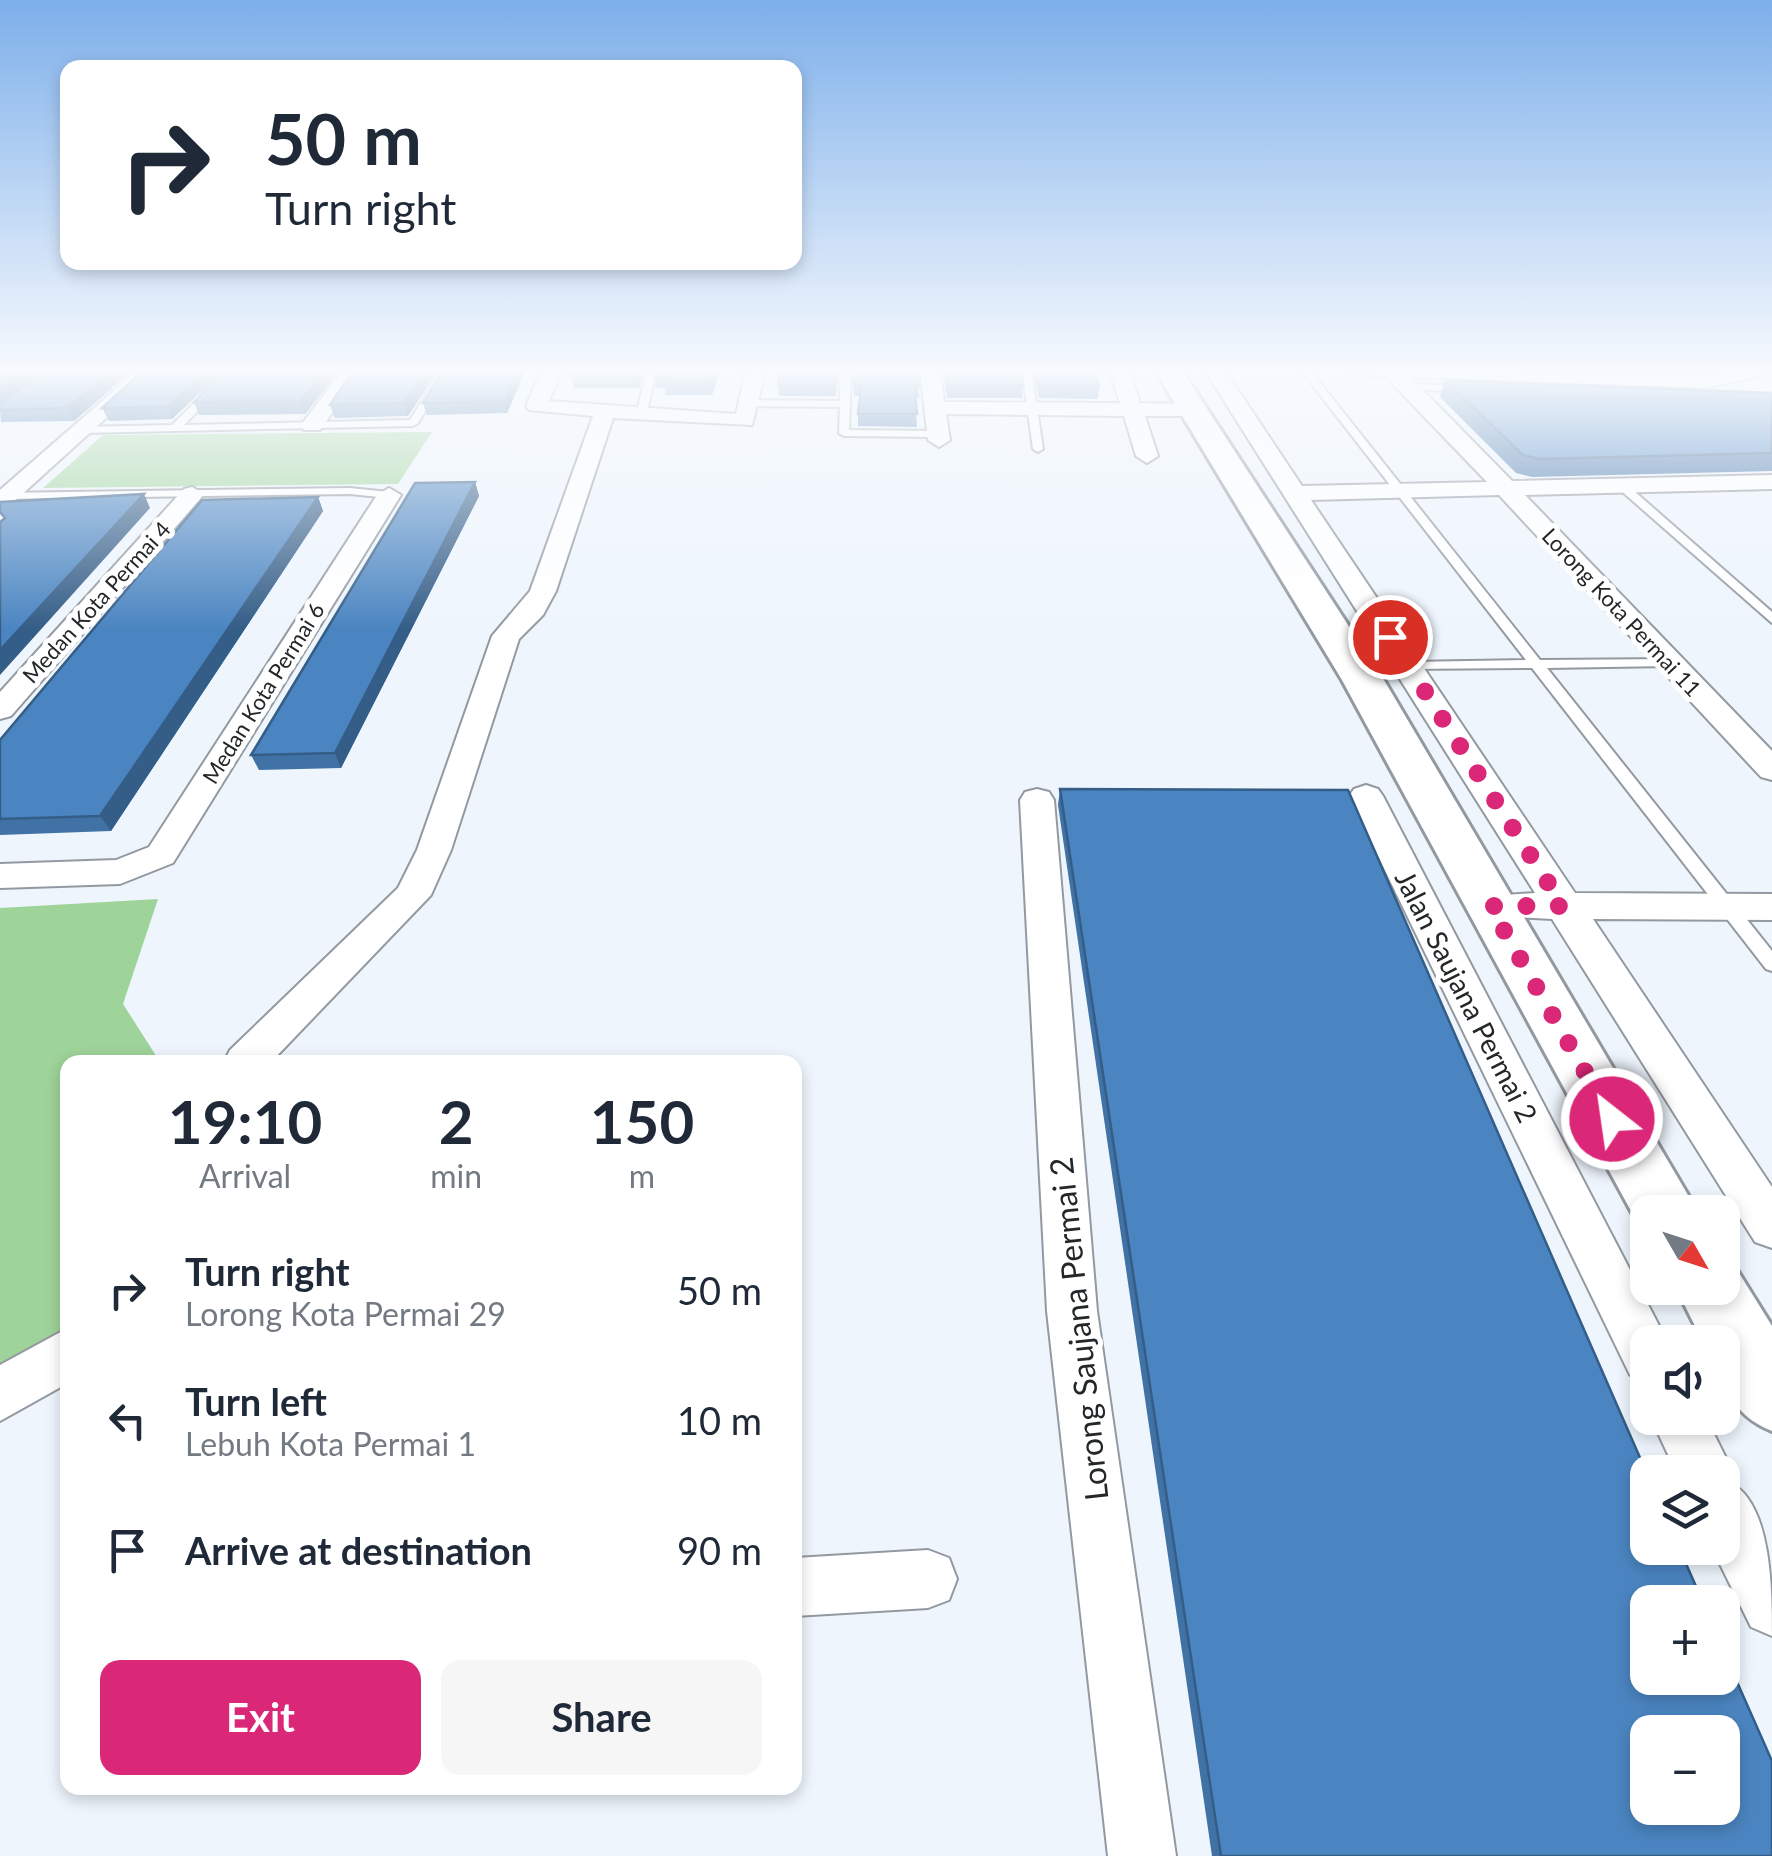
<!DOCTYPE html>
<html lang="en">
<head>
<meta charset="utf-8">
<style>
	body { margin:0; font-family:Lato,sans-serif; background:#f6f6f7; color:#1f2937; height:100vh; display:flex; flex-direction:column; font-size:38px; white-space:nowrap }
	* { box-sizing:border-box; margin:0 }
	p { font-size:32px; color:#747a83 }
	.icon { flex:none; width:55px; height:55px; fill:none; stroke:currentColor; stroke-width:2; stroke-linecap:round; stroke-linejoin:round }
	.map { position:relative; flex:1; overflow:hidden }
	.side { position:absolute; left:60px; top:1055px; width:742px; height:740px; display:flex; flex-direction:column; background:#fff; border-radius:20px; box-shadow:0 5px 15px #0003 }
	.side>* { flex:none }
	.hud { position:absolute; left:60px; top:60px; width:742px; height:210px; border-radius:20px; box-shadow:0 5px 15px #0003; background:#fff; color:#1f2937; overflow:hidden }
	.needle { width:65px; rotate:129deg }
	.fabs { position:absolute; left:1630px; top:1195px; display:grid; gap:20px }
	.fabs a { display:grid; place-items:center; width:110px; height:110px; border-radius:20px; background:#fff; box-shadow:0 5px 15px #0003; font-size:50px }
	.pin { position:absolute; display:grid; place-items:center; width:85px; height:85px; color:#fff; margin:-42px; border:5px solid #fff; border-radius:50%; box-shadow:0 2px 10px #0007 }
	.me { position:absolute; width:110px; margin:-55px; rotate:330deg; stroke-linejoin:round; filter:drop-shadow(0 0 8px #0008) }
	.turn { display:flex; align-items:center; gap:35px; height:210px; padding:0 40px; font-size:45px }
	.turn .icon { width:130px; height:130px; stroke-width:2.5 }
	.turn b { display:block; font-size:70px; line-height:85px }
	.eta { display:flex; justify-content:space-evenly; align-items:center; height:170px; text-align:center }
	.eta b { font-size:60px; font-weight:700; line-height:70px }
	.button { display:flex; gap:20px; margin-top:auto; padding:20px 40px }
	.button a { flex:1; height:115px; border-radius:20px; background:#db2777; color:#fff; font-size:40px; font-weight:700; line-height:115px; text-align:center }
	.button a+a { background:#f6f6f7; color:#1f2937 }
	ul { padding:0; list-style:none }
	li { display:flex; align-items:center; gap:30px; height:130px; padding:0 40px }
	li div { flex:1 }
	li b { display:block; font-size:38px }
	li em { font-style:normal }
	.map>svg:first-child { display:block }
	.green { fill:#9ed399 }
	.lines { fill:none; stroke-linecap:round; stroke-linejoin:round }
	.lane-casing { stroke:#9399a0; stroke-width:4 }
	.street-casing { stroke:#9399a0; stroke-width:4 }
	.secondary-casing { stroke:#9399a0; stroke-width:6 }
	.lane { fill:#fff; fill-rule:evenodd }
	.street { fill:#fff; fill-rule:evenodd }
	.secondary { fill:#fff; fill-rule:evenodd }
	.wall { fill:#4072a6 }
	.shaded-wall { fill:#345d87 }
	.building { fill:#4b85c1; stroke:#345d87; stroke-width:2.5; fill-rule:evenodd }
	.route { stroke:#db2777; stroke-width:18; stroke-dasharray:0 32.4 }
	.labels { text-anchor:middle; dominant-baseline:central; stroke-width:10; stroke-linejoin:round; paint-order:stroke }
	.far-street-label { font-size:22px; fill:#242729; stroke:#fff }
	.street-label { font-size:28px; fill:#242729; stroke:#fff }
	.near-street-label { font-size:32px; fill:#242729; stroke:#fff }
</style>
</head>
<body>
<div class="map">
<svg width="1772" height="1856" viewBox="0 0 1772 1856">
	<rect width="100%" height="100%" fill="#eef5fd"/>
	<!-- green -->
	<path class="green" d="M432 432 398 484 43 488 103 435Z
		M158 899 123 1004 160 1062H68L67 1331 0 1375V908Z"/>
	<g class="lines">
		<!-- lane casing -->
		<g class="lane-casing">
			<path id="lane" d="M229 369H239L184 425 410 420 442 369H451L418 423 413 426 81 433 76 430 81 427 172 425Z
				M648 369H657L646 414 641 417 636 414Z
				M841 369H851L849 430 938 431 943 434 938 437 844 436 839 433 840 407 749 406 744 403 749 400 840 401Z
				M1022 369H1031L1043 449 1038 452 1033 449Z
				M1300 369H1309L1540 660 1675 659V665L1670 666 1547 668 1772 951V971L1766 969 1532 668 1404 669 1402 666 1409 662 1526 660Z
				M1410 384 1464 386 1469 389 1464 392 1407 389V385Z
				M1618 484H1626L1772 612V623L1618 488Z
				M350 488 389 492 394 495 389 498 350 494 0 499V493Z"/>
		</g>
		<!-- street casing -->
		<g class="street-casing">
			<path id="street" d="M139 369H160L8 507 0 509V490Z
				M344 369H363L320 430H304L301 425Z
				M542 369H562L549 401 736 414 746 369H766L752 425 613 418 556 591 543 615 519 639 451 850 431 895 271 1062H224L230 1050 398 888 417 850 492 636 530 591 593 416 529 410 526 406Z
				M920 369H940L944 402 1120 403 1109 369H1129L1140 403 1191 404 1201 410 1191 416H1145L1158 456 1147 463 1136 456 1124 416 946 414 950 440 939 447 928 440Z
				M1204 369H1224L1302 486 1487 482 1385 376 1352 375 1343 369 1705 376 1737 369H1772V373L1705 388 1410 377 1512 481 1772 475V489L1525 495 1772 751V780L1761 777 1499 495 1311 500 1575 893 1772 894V920L1593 919 1772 1187V1248L1755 1242 1552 919 1477 915 1472 906 1477 897 1535 893Z
				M192 487 204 494 200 499 11 716 0 719V692L184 489Z
				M389 488 401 495 173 863 120 884 0 888V864L116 860 149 847 377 495Z
				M1366 785 1378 789 1383 796 1666 1339 1668 1342H1648V1382L1630 1375 1349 796 1354 789Z
				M1037 789 1049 792 1054 800 1097 1311 1176 1856H1108L1047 1311 1020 800 1025 792Z
				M68 1328V1383L0 1421V1365Z
				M1651 1418H1706L1733 1472 1729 1482C1772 1502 1772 1591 1772 1636L1751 1627 1712 1548H1722V1472H1676Z
				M928 1550 949 1558 957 1579 949 1600 928 1608 795 1616V1558Z"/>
		</g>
		<!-- secondary casing -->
		<g class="secondary-casing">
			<path id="secondary" d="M1154 369H1181L1384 680 1698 1212H1648V1234L1643 1233 1342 680Z
				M1722 1260 1734 1265 1772 1326V1431C1730 1414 1722 1385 1722 1342H1703L1676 1288H1722Z"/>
		</g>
		<!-- lane -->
		<use href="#lane" class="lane"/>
		<!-- street -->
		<use href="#street" class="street"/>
		<!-- secondary -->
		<use href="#secondary" class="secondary"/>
	</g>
	<!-- wall -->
	<path class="wall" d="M0 369H134L74 421 1 422 0 410 7 379 0 378Z
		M145 369H225L172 419 109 421 102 408Z
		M226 369H341L305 414 199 415 194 402Z
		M354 369H439L408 416 335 418 330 405Z
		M526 369 507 413 427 415 423 403Z
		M575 369H645L639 388H574L571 375Z
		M720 369 712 395H666L665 388H656L654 376Z
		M781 369H838L836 396H779L778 384Z
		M851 369H918L919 398H915L917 427 858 426V414L860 396H854Z
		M943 369H1021L1023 386 1022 398H947Z
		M1032 369H1094L1099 387 1098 399 1039 398Z
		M1445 380 1772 393V471L1532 477 1516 473 1440 397Z
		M475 482 479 496 341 768 259 770 251 755Z
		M318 497 323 511 111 831 0 835V740Z
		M1060 789 1772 1856H1212L1058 805Z"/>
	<!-- shaded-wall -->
	<path class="shaded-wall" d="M27 369H50L0 406V389Z
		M114 369H134L74 421 67 408Z
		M207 369H225L172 419 167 407Z
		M327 369H341L305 414 300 401Z
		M428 369H439L408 416 404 403Z
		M518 369H526L507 413 504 401Z
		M639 369H645L639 388 637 376Z
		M715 369H720L712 395 710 383Z
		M475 482 479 496 341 768 335 753Z
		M144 494 150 508 0 675V650Z
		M318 497 323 511 111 831 100 816Z"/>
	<!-- building -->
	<path class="building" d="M8 369H27L0 389V381L10 378 11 372Z
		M47 369H114L67 408 0 410V405Z
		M145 369H207L167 407 102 408Z
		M226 369H327L300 401 194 402Z
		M354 369H428L404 403 330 405Z
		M444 369H518L504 401 423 403Z
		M575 369H639L637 376 571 375Z
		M656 369H715L710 383H664L667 376H654Z
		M781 369H837L836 384H778Z
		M852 369H875L872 377 881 369H918L920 385H914L917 414H858L862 384H854Z
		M945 369H1021L1023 386H948Z
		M1036 369H1094L1099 387 1040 386Z
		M1445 380 1772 393V453L1539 459 1523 455Z
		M475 482 335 753 251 755 415 483Z
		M144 494 0 650V522L5 518 0 512V502Z
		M318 497 100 816 0 819V740L202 500Z
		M1060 789 1348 790 1648 1476V1548H1679L1703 1602H1648V1678H1722V1648L1772 1761V1856H1221ZM1648 1732H1722V1808H1648Z"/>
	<!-- sky -->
	<linearGradient id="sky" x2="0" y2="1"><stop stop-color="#7dafea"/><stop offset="0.59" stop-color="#f7fafe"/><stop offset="1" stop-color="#f7fafe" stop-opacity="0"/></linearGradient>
	<rect width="1772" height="629" fill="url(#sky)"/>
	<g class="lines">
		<!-- route -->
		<path class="route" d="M1390 637 1563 906H1490L1612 1119"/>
	</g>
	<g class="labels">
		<!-- far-street labels -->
		<g class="far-street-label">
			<text transform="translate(96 602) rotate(-48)">Medan Kota Permai 4</text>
			<text transform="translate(1622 612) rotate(47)">Lorong Kota Permai 11</text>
			<text transform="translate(263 693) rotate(-58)">Medan Kota Permai 6</text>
		</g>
		<!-- street labels -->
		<g class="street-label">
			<text transform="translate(1467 996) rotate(63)">Jalan Saujana Permai 2</text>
		</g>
		<!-- near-street labels -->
		<g class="near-street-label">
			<text transform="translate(1078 1329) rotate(-96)">Lorong Saujana Permai 2</text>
		</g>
	</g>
</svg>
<div class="fabs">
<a><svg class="needle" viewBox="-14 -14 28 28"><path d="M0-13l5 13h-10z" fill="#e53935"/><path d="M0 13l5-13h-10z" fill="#747a83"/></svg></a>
<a><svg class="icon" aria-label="sound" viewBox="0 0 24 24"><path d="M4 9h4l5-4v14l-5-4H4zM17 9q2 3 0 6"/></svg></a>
<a><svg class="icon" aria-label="layers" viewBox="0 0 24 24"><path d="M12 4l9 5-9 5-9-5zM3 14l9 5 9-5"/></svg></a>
<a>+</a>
<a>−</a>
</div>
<div class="pin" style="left:1390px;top:637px;background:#d93025"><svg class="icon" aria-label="arrive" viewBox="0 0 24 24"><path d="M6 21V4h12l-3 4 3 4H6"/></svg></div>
<svg class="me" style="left:1612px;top:1119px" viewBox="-20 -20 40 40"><circle r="17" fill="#db2777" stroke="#fff" stroke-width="3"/><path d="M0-11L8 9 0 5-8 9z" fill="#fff"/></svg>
<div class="hud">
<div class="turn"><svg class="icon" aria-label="right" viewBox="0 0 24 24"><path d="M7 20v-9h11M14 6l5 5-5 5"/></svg><div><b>50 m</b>Turn right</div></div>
</div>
<section class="side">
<div class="eta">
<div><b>19:10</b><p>Arrival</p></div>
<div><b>2</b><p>min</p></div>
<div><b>150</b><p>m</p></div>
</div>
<ul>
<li><svg class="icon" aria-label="right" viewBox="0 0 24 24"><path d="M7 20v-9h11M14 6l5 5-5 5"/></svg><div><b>Turn right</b><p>Lorong Kota Permai 29</p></div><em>50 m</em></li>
<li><svg class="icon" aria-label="left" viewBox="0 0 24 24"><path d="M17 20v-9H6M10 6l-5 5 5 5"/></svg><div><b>Turn left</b><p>Lebuh Kota Permai 1</p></div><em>10 m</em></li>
<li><svg class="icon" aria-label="arrive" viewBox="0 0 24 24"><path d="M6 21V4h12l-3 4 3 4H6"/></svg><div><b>Arrive at destination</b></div><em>90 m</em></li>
</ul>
<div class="button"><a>Exit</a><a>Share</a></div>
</section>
</div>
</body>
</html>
